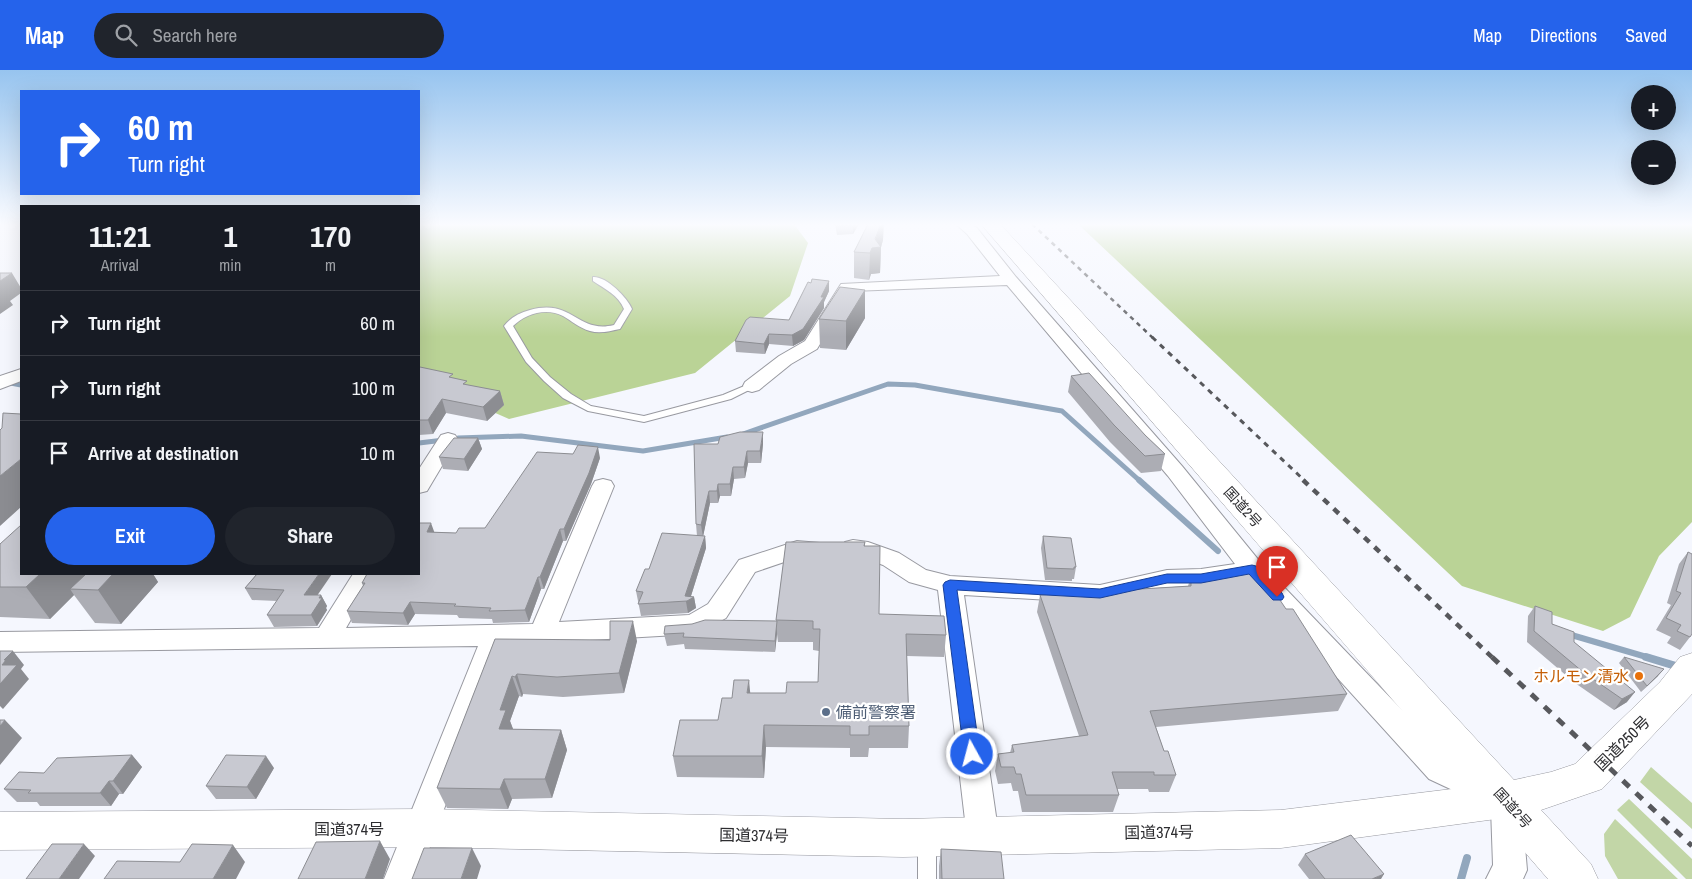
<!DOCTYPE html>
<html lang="en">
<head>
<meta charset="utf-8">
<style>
	body { margin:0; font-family:"Archivo Narrow","Noto Sans JP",sans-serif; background:#20242c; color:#f1f3f6; height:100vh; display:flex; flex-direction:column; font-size:19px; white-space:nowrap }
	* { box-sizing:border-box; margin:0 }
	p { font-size:16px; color:#9ea1a6 }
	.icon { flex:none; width:28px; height:28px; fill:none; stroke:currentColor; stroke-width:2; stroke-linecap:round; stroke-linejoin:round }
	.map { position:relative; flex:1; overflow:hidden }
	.details { position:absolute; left:20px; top:135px; width:400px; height:370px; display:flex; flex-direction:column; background:#171b24; border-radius:0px; box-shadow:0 5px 20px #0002 }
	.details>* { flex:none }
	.banner { position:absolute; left:20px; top:20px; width:400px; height:105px; border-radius:0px; box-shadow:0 5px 20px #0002; background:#2563eb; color:#fff; overflow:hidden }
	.buttons { position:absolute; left:1631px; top:15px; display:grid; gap:10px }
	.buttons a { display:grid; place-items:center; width:45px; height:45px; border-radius:50%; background:#171b24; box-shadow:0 5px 20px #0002; font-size:25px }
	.pin { position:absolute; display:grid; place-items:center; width:42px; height:42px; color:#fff; margin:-51px -21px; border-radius:50% 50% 50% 0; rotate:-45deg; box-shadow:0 0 5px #0007 }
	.pin .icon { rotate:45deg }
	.me { position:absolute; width:55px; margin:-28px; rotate:353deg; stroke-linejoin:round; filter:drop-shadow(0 0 4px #0008) }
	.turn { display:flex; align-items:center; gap:18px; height:105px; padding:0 25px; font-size:22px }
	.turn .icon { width:65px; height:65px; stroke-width:2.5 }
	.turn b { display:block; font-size:35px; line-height:42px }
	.eta { display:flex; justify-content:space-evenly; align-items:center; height:85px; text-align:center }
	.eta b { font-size:30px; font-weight:800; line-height:35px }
	.primary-button { display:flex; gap:10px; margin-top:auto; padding:10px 25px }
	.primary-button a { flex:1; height:58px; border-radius:30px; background:#2563eb; color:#fff; font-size:20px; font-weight:800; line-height:58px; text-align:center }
	.primary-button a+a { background:#20242c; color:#f1f3f6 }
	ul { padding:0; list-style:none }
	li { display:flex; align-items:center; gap:15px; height:65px; padding:0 25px; border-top:1px solid #363941 }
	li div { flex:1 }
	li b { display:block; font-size:19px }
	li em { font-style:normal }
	header { display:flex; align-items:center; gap:30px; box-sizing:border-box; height:70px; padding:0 25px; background:#2563eb; color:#fff }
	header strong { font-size:24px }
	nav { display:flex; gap:28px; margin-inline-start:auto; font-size:18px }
	.search { width:350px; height:45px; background:#20242c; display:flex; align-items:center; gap:12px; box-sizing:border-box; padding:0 18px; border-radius:28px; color:#9ea1a6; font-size:19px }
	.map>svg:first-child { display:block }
	.green { fill:#c2d6a7 }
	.forest { fill:#bad396 }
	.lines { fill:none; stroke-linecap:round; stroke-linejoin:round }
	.stream-far2 { stroke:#92a7bd; stroke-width:5 }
	.stream-far1 { stroke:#92a7bd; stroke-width:6 }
	.stream { stroke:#92a7bd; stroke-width:8 }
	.service-casing { stroke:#9899a0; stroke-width:2 }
	.minor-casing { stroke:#9899a0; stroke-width:2 }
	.trunk-casing { stroke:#9899a0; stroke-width:1 }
	.service { fill:#fff; fill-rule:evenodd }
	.minor { fill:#fff; fill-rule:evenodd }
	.trunk { fill:#fff; fill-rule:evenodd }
	.rail-far3 { stroke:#57585c; stroke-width:2.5; stroke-dasharray:4.5 4.5; stroke-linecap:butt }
	.rail-far2 { stroke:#57585c; stroke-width:3; stroke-dasharray:5.5 5.5; stroke-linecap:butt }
	.rail-far1 { stroke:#57585c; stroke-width:4.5; stroke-dasharray:7 7; stroke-linecap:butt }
	.rail { stroke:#57585c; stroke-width:5; stroke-dasharray:9 9; stroke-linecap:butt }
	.wall { fill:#acadb4 }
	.shaded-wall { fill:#8c8d92 }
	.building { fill:#c8c9d1; stroke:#8c8d92 }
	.route { fill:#2563eb; stroke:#184099 }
	.food-dot { fill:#e8710a; stroke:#fff; stroke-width:2 }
	.service-dot { fill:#5c6f8a; stroke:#fff; stroke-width:2 }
	.labels { text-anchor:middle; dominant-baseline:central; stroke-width:4.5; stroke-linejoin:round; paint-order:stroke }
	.street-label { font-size:14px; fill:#2d2d30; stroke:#fff }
	.near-food-label { font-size:16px; fill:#c56008; stroke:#fff; text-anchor:end }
	.near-service-label { font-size:16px; fill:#4e5e75; stroke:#fff; text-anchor:start }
	.near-street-label { font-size:16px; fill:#2d2d30; stroke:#fff }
</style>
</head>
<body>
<header>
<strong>Map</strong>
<div class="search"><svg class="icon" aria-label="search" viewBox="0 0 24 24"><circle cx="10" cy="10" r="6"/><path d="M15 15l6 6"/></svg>Search here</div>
<nav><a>Map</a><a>Directions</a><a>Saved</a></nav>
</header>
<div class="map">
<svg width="1692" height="809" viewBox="0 0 1692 809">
	<rect width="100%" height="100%" fill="#f5f7fe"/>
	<!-- green -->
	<path class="green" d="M1651 697 1692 733V759L1640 712Z
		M1629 729 1692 789V809H1686L1617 740Z
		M1615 749 1678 809H1618L1605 786 1604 764Z"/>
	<!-- forest -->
	<path class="forest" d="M419 154H794L808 173 790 226 695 303 509 349 450 323 419 319Z
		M1078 154H1692V452L1659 486 1630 547 1603 561 1462 516Z"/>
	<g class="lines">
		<!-- stream-far2 -->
		<path class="stream-far2" d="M0 311 21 315
			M743 364 888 314 915 315 1062 341 1140 411
			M458 368 521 366 643 381 727 367
			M419 373 444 370"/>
		<!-- stream-far1 -->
		<path class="stream-far1" d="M1139 410 1218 481
			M1568 564 1650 588"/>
		<!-- stream -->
		<path class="stream" d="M1646 587 1692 601
			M1461 809 1467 788"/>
		<!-- service casing -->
		<g class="service-casing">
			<path id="service" d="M593 207C606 206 627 227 632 239L620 259C610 261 600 264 590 261 579 258 572 251 563 246 546 237 525 244 513 256L532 288 550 307 571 324 591 336 644 346 723 325 749 314 752 313 757 316 731 329 644 352 588 341 563 328 544 311 526 292 504 256C510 248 519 243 530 240 573 228 577 264 614 255L624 239C618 225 605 219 593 211Z
				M927 764 933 766 936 772V809H918V772L921 766Z"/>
		</g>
		<!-- minor casing -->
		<g class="minor-casing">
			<path id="minor" d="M956 154H971L977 158 1016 207 1182 396 1261 493 1451 691 1517 720 1521 730 1527 800 1523 809H1486L1493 795 1491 738 1429 709 1247 508 1201 517 1167 518 1100 533 964 525 999 767 994 778 983 782 972 778 967 767 938 520 909 512 883 495 858 486 845 484 841 478 845 472 853 470 868 472 899 483 926 500 950 506 1100 515 1167 500 1201 499 1235 494 1168 406 1007 215 852 221 817 279 791 294 759 320 752 322 745 320 743 316 745 312 779 286 805 271 841 214 1000 206 967 164Z
				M21 299V311L0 319V306Z
				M448 363 455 365 458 369 427 421 419 423V399L441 365Z
				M603 409 611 411 614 416 559 552 689 545 708 534 739 490 797 471 820 473 824 479 820 485 799 487 755 502 726 548 703 561 694 564 505 575 418 809H384L478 576 0 582V562L319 558 353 504H377L346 558 533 554 592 416 595 411Z"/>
		</g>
		<!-- trunk casing -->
		<g class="trunk-casing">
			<path id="trunk" d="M981 154H1000L1514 710 1551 702 1575 694 1660 612 1680 587 1692 583V624L1602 719 1541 740 1591 794 1598 809H1548L1496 749 1281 778 903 787 420 777 0 780V742L420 739 903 749 1281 740 1468 717Z"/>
		</g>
		<!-- service -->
		<use href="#service" class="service"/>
		<!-- minor -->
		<use href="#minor" class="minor"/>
		<!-- trunk -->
		<use href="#trunk" class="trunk"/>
		<!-- rail-far3 -->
		<path class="rail-far3" d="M1032 154 1154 269"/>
		<!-- rail-far2 -->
		<path class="rail-far2" d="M1152 267 1305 411"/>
		<!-- rail-far1 -->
		<path class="rail-far1" d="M1303 410 1493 588"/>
		<!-- rail -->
		<path class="rail" d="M1492 587 1692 776"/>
	</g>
	<!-- wall -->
	<path class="wall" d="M835 154H859L853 164 837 165Z
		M883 170 881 177 880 203 871 204 869 210 854 208V182Z
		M829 211V221L824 232V238L804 270 793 276 769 274 765 284 736 282 735 271 789 250 811 213Z
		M865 220V248L846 280 820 278 819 249Z
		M419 298 454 308 468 315 500 321 504 335 487 351 446 343 433 364 419 365Z
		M1071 306 1145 365 1165 384 1161 401 1141 403 1110 372 1068 322Z
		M478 368 482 379 468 401 443 399 439 387Z
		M718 374H763L761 393H748L745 408 734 409 731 426H720L718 433H710L703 466H705L706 478 691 526 694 527 696 538 688 543 641 546 636 521 649 499 697 466 696 454Z
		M600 388 591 414 566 471H563L544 519H541L529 552 493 553 492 549 459 548 457 545 415 544 408 555 352 553 347 541 363 516 362 513 434 462 456 463 485 458Z
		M1043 466 1076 497 1074 509H1072V511L1045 510 1041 478Z
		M786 472H865V476L879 544 946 565 944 587 907 586 909 656 908 678H869L868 687H850V678L766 677 764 708 677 707 673 686 718 650 732 628 750 623H786L818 612 819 581 813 580V572H778L777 564 775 582 685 579 684 574 667 576 664 564 776 551Z
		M0 474 21 504H153L158 512 121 554 95 553 74 525 50 549 0 547Z
		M1688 482 1690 567 1680 580 1667 573 1671 567 1656 560 1671 535 1667 533 1679 494Z
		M257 504 318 525H321L327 536 326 538 327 540 317 556 274 557 267 545 277 531 252 530 245 518Z
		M1191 506 1286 539 1347 624 1338 641 1156 657 1164 681 1176 705 1169 722H1149L1148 719H1117L1119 725 1113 742H1022L1018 721H1013L1011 713 998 714 995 701 998 684 1010 683 1012 675 1079 666 1037 542 1040 525 1188 516Z
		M1535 536 1552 554 1574 572 1627 632 1614 640 1575 613 1527 572 1528 546Z
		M495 569 637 571 624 623 563 627 523 624 522 627 519 626 510 651 513 659 561 660 567 680 552 728 512 729 508 739 447 738 437 718Z
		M1624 587 1658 606 1641 622 1619 593Z
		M132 685 142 697 123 724H119L111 736H40L37 732H17L4 719Z
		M274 698 256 729H216L206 716Z
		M941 779 1004 809H939V796Z
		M1305 784 1381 809H1309L1298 795Z"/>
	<!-- shaded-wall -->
	<path class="shaded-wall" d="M854 154H859L853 164V155Z
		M881 154H884L883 170 881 177 880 203 871 204 869 210 870 183Z
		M12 203 21 218V223L10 231 13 235 0 244V211Z
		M829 211V221L824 232V238L804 270 793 276 792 265 821 227Z
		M865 220V248L846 280V251Z
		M769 264V274L765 284 764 274Z
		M500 321 504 335 487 351 483 337Z
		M442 329 446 343 433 364 428 350Z
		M763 362V374L761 393 760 381Z
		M478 368 482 379 468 401 464 389Z
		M598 377 600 388 591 414 566 471 564 459Z
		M747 381 748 393 745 408 744 397Z
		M21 389V437L0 456V406Z
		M733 397 734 409 731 426 730 414Z
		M718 414 720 426 718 433 717 421Z
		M709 421 710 433 703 467 701 455Z
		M431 453 435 464 427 462Z
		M560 459 563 471 544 519 540 507Z
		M705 466 706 478 690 529 694 527 696 538 688 543 685 526Z
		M40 504H94L70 519 74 525 50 549 26 517Z
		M113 504H153L158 512 121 554 98 520Z
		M319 504H332L310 536 304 525Z
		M538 507 541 519 529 552 525 540Z
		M321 525 327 536 326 538 327 540 317 556 311 545Z
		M410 532 415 544 408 555 403 543Z
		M633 551 637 571 624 623 619 603Z
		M777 553V564L775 582V571Z
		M13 581 24 595 21 599 29 609 3 639 0 636V614L2 595 4 590Z
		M1664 599 1658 606 1641 622Z
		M517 604 523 624 522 627 515 607Z
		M512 606 519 626 510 651 513 659H499L500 640Z
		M749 610 751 631 747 623Z
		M1635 622 1627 632 1614 640 1622 629Z
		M5 650 22 668 0 695V656Z
		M764 655 766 677 764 708 762 686Z
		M561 660 567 680 552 728 545 709Z
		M132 685 142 697 123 724 113 711Z
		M266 686 274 698 256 729 247 717Z
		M504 709 512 729 508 739 500 719Z
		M109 711 119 724 111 736 100 723Z
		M380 771 390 789 383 809H365Z
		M84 774 95 786 79 809H59Z
		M233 775 245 792 236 809H213Z
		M472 778 481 796 477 809H461Z
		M1384 804 1381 809H1372Z"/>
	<!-- building -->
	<path class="building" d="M836 154H854L853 155 837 156Z
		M868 154H881L875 169 881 177 872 178 870 183 854 182Z
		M0 203H12L0 211Z
		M812 209 829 211 821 227H824L803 259 792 265 769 264 764 274 735 271 746 250 750 247 789 250 808 212 811 213Z
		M840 217 865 220 846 251 819 249Z
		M420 297 453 304 449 307 467 311 463 314 500 321 483 337 442 329 428 350H419V298Z
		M1089 303 1145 365 1165 384 1145 386 1114 355 1071 306Z
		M3 343 21 344V389L0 406V360L2 358Z
		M740 362H763L760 381H747L744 397H733L730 414H718L717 421H709L701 455 696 454 694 374H718L720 367Z
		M454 368H478L464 389 439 387Z
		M578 375 598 377 589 403 564 459H560L540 507H538L525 540 489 541 491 538 454 536 456 534 410 532 403 543 347 541 365 513H362L367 504H419V453H431L427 462 456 463 459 458H485L537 382 573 384Z
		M21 455V504H40L26 517H0V474Z
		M662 463 705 466 685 526 694 527 687 531 638 534 643 522 636 521 645 499H649Z
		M1043 466 1071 468 1076 497H1074V499L1047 498Z
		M786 472H865L864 476H880L879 544 944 546 946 565 906 564 909 656H869V665H850V656L764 655 762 686H673L680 650H718L722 628H732L734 610H749L747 623H786L787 612H818L820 559H813V551L776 550Z
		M1688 482 1692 484V564L1690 567 1677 561 1681 555 1666 548 1681 523 1676 521Z
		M1261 502 1286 539H1293L1347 624 1150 641 1164 681H1168L1176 705H1154V702H1112L1119 725H1026L1021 704H1016L1014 697H1001L998 684 1014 682 1012 675 1088 665 1040 525 1191 516V506Z
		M86 504H113L98 520 70 519Z
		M257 504H319L304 525H321L319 528H322L311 545H267L284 520 245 518Z
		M1535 536 1552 542V554L1574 562V572L1635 622 1622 629 1583 602 1534 561Z
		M705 550 777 551 775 571 683 567 684 563 664 564 665 556 692 554Z
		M610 551H633L619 603 557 607 517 604 515 607 512 606 500 640H506L499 659 561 660 545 709H504L500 719 437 718 495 569 610 570Z
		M0 581H13L4 590H6L2 595H17L0 614Z
		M1624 587 1664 599 1647 616Z
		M0 650H5L0 656Z
		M132 685 113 711H109L100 723H28L31 720 4 719 19 702 44 703 57 688Z
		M226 685 266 686 247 717 206 716Z
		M1351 765 1384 804 1372 809H1325L1305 784Z
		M380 771 365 809H298L316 772Z
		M52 774H84L59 809H26Z
		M192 774 233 775 213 809H104L117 791 180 792Z
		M424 778H472L461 809H412Z
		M941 779 1001 782 1004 809H942Z"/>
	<!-- sky -->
	<linearGradient id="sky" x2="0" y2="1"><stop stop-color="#97c4ef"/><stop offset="0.58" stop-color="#fafbff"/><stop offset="1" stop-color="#fafbff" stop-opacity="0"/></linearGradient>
	<rect width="1692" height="267" fill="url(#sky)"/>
	<!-- route -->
	<path class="route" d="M1252 495 1256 496 1282 523 1284 527 1282 530H1273L1249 504 1201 513H1167L1100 528 957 520 980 684 978 689 972 691 967 689 964 684 943 515 945 512 950 510 1100 519 1167 504H1201Z"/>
	<!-- markers -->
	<circle class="food-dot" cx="1639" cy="606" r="5"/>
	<circle class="service-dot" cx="826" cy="642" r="5"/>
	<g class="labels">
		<!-- street labels -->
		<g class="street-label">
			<text transform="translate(1243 437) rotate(48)">国道2号</text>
			<text transform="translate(1513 738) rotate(48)">国道2号</text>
		</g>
		<!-- near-food labels -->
		<g class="near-food-label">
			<text x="1629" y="606">ホルモン清水</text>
		</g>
		<!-- near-service labels -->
		<g class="near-service-label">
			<text x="836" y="642">備前警察署</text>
		</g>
		<!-- near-street labels -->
		<g class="near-street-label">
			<text transform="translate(1622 673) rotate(-45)">国道250号</text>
			<text x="349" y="759">国道374号</text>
			<text transform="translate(1159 762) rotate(-1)">国道374号</text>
			<text transform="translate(754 765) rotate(1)">国道374号</text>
		</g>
	</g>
</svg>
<div class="buttons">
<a>+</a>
<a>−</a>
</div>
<div class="pin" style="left:1277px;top:527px;background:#d93025"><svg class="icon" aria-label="arrive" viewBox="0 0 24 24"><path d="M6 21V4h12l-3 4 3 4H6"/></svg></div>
<svg class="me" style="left:972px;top:684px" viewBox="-20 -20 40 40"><circle r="17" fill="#2563eb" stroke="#fff" stroke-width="3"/><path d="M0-11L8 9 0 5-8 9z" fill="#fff"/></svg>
<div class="banner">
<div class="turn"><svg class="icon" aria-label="right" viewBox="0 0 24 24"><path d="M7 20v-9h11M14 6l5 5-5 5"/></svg><div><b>60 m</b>Turn right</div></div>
</div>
<section class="details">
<div class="eta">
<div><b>11:21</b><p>Arrival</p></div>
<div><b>1</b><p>min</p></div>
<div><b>170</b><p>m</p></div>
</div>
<ul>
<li><svg class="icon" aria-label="right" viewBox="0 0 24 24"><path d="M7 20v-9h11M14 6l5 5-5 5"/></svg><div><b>Turn right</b></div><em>60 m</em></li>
<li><svg class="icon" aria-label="right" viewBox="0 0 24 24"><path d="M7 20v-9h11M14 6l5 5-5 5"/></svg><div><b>Turn right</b></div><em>100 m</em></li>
<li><svg class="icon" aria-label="arrive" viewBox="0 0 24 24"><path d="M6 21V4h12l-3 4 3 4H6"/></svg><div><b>Arrive at destination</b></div><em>10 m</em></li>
</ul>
<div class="primary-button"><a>Exit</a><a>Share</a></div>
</section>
</div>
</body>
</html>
